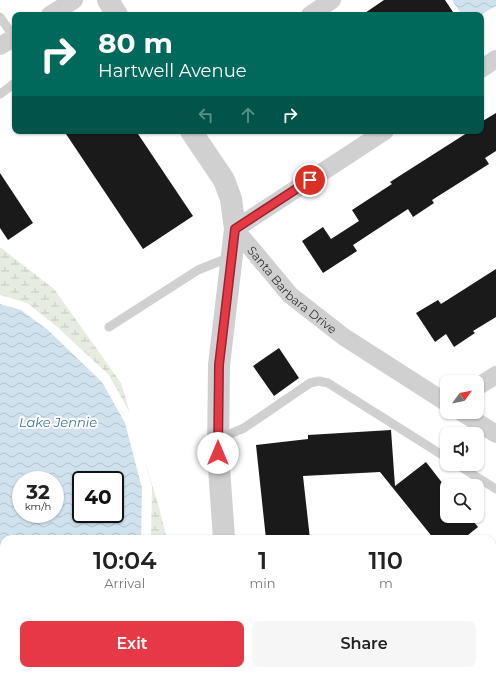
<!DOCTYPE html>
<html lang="en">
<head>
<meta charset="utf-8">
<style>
	body { margin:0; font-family:Montserrat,sans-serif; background:#f6f6f6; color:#222; height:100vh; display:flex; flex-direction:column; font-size:15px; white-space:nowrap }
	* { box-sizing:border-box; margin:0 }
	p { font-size:13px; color:#767676 }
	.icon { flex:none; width:22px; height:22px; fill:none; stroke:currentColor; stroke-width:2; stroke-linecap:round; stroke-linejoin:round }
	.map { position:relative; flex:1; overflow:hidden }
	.panel { position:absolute; left:0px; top:535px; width:496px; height:140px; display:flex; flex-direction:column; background:#fff; border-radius:12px 12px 0 0; box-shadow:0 1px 3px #0004 }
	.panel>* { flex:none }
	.banner { position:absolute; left:12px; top:12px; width:472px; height:122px; border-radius:8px; box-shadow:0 1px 3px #0004; background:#00695c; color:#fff; overflow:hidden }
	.needle { width:26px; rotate:57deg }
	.tools { position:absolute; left:440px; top:375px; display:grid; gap:8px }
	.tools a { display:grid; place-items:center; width:44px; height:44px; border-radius:8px; background:#fff; box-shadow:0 1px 3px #0004; font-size:20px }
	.speed { position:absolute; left:12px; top:471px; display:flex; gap:8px; font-size:20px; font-weight:700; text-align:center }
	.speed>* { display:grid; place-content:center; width:52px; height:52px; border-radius:50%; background:#fff; box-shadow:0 1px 3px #0004; line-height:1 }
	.speed small { font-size:10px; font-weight:400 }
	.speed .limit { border:2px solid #111; border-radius:6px; background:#fff; color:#111 }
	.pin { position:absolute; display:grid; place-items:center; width:34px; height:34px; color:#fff; margin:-17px; border:2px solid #fff; border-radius:50%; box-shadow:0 1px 4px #0007 }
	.me { position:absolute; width:44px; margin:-22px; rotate:0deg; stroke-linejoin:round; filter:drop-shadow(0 0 3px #0008) }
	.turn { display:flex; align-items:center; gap:14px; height:84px; padding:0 20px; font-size:18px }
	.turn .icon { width:52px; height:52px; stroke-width:2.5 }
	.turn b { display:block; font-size:28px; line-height:34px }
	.lanes { display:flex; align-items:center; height:38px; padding:0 20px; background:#0003; justify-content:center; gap:20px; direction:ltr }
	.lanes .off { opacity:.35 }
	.eta { display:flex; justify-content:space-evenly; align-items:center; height:68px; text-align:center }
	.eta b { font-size:24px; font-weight:600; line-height:28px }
	.button { display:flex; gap:8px; margin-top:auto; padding:8px 20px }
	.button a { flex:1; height:46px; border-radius:8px; background:#e63946; color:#fff; font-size:16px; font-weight:600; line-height:46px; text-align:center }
	.button a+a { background:#f6f6f6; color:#222 }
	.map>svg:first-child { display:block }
	.wetland { fill:url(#wetland-marsh) }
	.water { fill:url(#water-waves); fill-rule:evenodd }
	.building { fill:#1a1a1a }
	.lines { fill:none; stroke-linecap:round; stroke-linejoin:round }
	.service { stroke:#d0d0d0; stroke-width:9 }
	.minor { stroke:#d0d0d0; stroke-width:18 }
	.tertiary { stroke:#d0d0d0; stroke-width:22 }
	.route-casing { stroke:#96252e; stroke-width:10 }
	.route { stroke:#e63946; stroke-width:7 }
	.labels { text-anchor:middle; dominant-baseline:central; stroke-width:4; stroke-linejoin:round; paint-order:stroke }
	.street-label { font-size:12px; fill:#333; stroke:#fff }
	.water-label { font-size:13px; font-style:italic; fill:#3f7597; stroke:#fff }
</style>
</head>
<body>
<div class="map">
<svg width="496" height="675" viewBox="0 0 496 675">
	<defs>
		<pattern id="wetland-marsh" width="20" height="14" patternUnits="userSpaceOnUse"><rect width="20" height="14" fill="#e6ecdf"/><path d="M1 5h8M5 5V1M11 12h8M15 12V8" fill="none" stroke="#c6cbc0"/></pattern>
		<pattern id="water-waves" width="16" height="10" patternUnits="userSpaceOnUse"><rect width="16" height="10" fill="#cfe2ee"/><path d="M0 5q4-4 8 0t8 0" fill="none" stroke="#b2c2cd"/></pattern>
	</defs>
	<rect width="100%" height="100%" fill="#fff"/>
	<!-- wetland -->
	<path class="wetland" d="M0 247 54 289 121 383 130 413 109 375 55 325 27 303 0 295Z
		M144 458 158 504 167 539H151L152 487Z
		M163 671H194V675H164Z"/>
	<!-- water -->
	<path class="water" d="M452 0H496V6L480 15H462Z
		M0 304 21 310 49 331 102 382 125 423 142 488 141 539H4V671H154V675H0ZM21 480H55V514H21ZM81 480H115V514H81Z"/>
	<!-- building -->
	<path class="building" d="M384 0H445L455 15H362Z
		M496 113V151L485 158 489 164 432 200 434 203 413 217 408 209 353 245 357 251 323 273 302 241 323 227 331 239 359 221 352 210 392 184 390 182 470 131H481V122Z
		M64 131H136L193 216 143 249Z
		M0 173 33 223 8 240 0 228Z
		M496 269V317L473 331 475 333 454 347 446 334 435 342 416 313 438 300 441 304Z
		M279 348 299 378 274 396 253 366Z
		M391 430 395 486 426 462 447 489V516H469L478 527 463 539H434L380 472 303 476 310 539H266L256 445 308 439V435Z"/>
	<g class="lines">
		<!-- service -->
		<path class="service" d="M0 17 14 37
			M0 94 15 83
			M109 327 198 270 230 257
			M218 439 244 428 310 383 319 381 328 383 447 458
			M456 464 496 489
			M492 576 496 574
			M368 675 376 671"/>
		<!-- minor -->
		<g class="minor">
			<path d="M50 15 74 0"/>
			<path d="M310 15 332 0"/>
			<path d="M0 46 15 37"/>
			<path d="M481 69 496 59"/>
			<path id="s1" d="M385 131 235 229 290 295 344 337 447 403"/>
			<path d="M477 387 496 375"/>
			<path d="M461 412 496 434"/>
		</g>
		<!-- tertiary -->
		<path class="tertiary" d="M108 0 117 15
			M191 131 224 180 231 199 235 229 219 365 218 453 224 539
			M231 671 232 675"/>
	</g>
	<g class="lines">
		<!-- route casing -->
		<g class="route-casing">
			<path id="route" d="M218 453 219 365 235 229 310 180"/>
		</g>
		<!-- route -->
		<use href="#route" class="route"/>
	</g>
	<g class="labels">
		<!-- street labels -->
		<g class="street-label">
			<text stroke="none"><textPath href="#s1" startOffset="263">Santa Barbara Drive</textPath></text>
		</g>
		<!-- water labels -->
		<g class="water-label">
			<text x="58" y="422">Lake Jennie</text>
		</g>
	</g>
</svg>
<div class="tools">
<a><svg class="needle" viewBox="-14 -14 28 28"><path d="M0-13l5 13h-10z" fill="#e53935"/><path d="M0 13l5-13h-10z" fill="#767676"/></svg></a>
<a><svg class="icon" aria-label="sound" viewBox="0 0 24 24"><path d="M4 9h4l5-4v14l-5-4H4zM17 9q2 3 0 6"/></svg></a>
<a><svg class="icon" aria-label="search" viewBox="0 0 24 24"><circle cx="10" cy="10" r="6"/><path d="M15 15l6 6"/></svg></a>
</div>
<div class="speed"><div>32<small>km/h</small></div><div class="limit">40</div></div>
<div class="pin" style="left:310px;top:180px;background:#d93025"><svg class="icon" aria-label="arrive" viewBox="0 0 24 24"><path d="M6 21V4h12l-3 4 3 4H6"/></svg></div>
<svg class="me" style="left:218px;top:453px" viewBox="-20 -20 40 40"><circle r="19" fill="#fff"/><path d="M0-13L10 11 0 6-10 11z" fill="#e63946"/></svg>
<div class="banner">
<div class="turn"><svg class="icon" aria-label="right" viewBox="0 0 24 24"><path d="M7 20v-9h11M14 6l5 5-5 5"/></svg><div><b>80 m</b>Hartwell Avenue</div></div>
<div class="lanes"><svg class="icon off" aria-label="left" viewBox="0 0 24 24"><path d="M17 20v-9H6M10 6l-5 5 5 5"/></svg><svg class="icon off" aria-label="ahead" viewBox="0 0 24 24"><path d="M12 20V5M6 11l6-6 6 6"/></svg><svg class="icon" aria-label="right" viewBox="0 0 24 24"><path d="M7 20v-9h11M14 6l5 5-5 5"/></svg></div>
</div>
<section class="panel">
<div class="eta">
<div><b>10:04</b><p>Arrival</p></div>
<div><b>1</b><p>min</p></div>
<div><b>110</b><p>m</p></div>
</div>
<div class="button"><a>Exit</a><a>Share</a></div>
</section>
</div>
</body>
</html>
